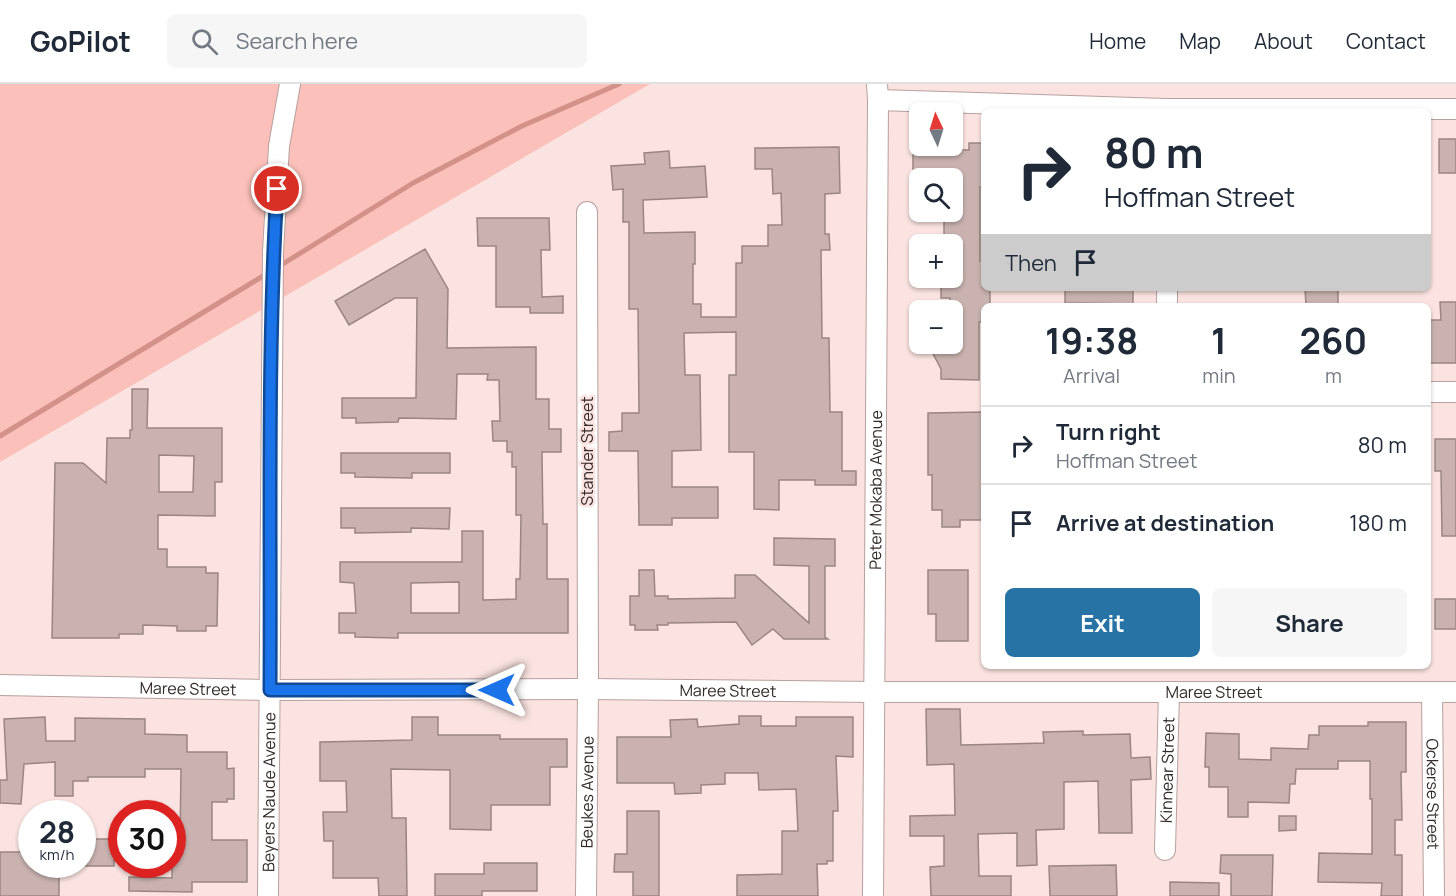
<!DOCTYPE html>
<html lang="en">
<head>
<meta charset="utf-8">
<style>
	body { margin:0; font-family:Manrope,sans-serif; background:#f6f6f7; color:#1f2937; height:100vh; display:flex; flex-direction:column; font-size:22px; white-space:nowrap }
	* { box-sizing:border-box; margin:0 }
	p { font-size:20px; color:#747a83 }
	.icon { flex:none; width:33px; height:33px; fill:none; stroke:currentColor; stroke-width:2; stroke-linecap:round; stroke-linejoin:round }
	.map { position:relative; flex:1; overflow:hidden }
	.details { position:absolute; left:981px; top:219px; width:450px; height:366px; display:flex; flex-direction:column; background:#fff; border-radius:9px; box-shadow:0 2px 4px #0004 }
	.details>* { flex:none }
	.banner { position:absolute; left:981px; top:24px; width:450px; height:183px; border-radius:9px; box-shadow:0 2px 4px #0004; background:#fff; color:#1f2937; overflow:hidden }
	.needle { width:39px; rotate:356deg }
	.tools { position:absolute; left:909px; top:18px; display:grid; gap:12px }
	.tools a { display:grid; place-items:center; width:54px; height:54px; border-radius:9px; background:#fff; box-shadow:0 2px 4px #0004; font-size:30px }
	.speed { position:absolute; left:18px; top:716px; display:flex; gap:12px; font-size:30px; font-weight:700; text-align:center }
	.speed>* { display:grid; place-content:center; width:78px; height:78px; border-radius:50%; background:#fff; box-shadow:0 2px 4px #0004; line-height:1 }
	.speed small { font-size:15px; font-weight:400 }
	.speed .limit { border:9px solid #d22; background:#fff; color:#111 }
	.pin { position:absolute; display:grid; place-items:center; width:51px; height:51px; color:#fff; margin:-26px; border:3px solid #fff; border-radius:50%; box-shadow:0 2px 6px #0007 }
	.me { position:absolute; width:66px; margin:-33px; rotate:270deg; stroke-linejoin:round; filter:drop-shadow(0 0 4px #0008) }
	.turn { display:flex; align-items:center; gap:21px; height:126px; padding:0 24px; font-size:27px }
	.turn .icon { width:78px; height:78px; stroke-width:2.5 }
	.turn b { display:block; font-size:42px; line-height:51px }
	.then { display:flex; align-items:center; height:57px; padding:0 24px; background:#0003; gap:12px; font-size:22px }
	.eta { display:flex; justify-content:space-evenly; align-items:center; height:102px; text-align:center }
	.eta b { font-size:36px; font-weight:700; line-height:42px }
	.primary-button { display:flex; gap:12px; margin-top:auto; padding:12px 24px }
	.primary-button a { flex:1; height:69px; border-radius:9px; background:#2773a6; color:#fff; font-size:24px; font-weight:700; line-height:69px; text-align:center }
	.primary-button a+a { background:#f6f6f7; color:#1f2937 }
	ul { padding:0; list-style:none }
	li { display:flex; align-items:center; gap:18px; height:78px; padding:0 24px; border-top:2px solid #e0e1e3 }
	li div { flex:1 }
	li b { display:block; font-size:22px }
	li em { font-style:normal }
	header { display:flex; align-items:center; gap:36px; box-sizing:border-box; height:84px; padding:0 30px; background:#fff; border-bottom:2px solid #e0e1e3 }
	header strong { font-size:28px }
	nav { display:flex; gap:33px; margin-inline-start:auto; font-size:21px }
	.search { width:420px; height:54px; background:#f6f6f7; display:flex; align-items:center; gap:15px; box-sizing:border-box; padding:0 21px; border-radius:9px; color:#747a83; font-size:22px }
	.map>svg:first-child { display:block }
	.green { fill:#fbc0b9 }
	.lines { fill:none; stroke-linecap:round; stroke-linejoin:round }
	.stream { stroke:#d29189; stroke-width:5 }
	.building { fill:#c9b2b0; stroke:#9b8683; stroke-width:1.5; fill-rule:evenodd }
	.minor-casing { stroke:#b7a19e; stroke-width:22 }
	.minor { stroke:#fff; stroke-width:20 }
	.route-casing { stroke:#114b97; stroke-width:15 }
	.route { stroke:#1a73e8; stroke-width:10 }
	.labels { text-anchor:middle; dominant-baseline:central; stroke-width:5; stroke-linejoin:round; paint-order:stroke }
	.street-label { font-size:16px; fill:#332b2a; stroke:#fae3e0 }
</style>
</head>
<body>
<header>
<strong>GoPilot</strong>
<div class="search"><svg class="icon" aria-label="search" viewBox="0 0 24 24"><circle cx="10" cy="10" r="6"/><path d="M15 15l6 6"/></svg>Search here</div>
<nav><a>Home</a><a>Map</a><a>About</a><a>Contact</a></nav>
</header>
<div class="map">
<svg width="1456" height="812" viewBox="0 0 1456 812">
	<rect width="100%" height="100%" fill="#fae3e0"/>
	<!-- green -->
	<path class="green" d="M0 0H650L0 378Z"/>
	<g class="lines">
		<!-- stream -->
		<path class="stream" d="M278 183 413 99 522 42 619 0
			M0 352 268 189"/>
	</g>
	<!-- building -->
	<path class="building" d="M1439 55H1456V89H1439Z
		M969 59H984V103H980V177H984V204H990V222H984V238H979V296L941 295V285L929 262H952V224H950V214H941V194H952V160H944V128H952V94H924V86H913V65L969 66Z
		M839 63 840 109 825 110V150H829L830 166H821L822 254H829L830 328H842V387H856V401H815V396H779V426L754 425V368H729V291H736V248L684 249 685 291H700L701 366 672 367V403H718V434H672V441H639L638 367H609V348L622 347V329H639L638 225H629V138H623V105L613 106 611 82 645 80 644 69 669 67 670 84 705 82 707 113 643 116 644 149 695 148V180H693V220H701V233H736V179H742V162H768V141H782L781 109 773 110 772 85H755V64Z
		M477 134H549L550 166H541L542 213 563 212V229H530V223H496V162H478Z
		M425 165 448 205 447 264 536 263V315H549V345H561V368H542L543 440H547V495H568V549H398V554L355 553V549H339V529H356L354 499 340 498V478H462V447H483V516L516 515V495H520L521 431H516V383H512V368H507V357H493L492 337H500L499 296H487L488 290H457L456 335 399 334 398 338 356 339V334H342V314H416L417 214H395L349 241 335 217ZM459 498V529H411V499Z
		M1065 204H1133V220L1065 219Z
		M1305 204H1338V222H1306Z
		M1440 218H1456V279H1428V236H1441Z
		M132 305H148L147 344H222V398H215V432L158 431V465H167V483H206V489H218L217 542H206V547H177V542L143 541V550H119V554H52L55 379H83L106 399 107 354H130V346H132ZM159 371 194 372 193 408H159Z
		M984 328V436H960V443H942V426H932V391H928V329Z
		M1435 355H1456V452H1442L1441 387H1435Z
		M341 369H450V389H412V394L355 393V389H341Z
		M341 424H450L449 445 411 444V448L355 449V444H341Z
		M774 454 835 455V482H825V553L828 555H784L773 545 752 561 736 538 668 539V541H657L658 546H635V541H630V512H639V486H654L655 512H668V515L735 514V491H755L809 539V482L774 481Z
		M928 486H968V557H936V530H928Z
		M1435 515H1456V545H1435Z
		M926 625H960L961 661 1044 659 1043 648 1083 647V651L1130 650 1131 674 1150 673 1151 695 1131 696 1132 749H1099L1098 697 1064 698V745L1036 746 1037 781 1017 782V749L978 750 979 792H1011V812H931L930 783 944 782V752H910V732L955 731 954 680 927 681Z
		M739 632H761V642H796V633H853V673L836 672 838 727H833V777H827V780H817L818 812H737V791L782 790V747H798L796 705 759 706 758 689H725V700L701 701V709L675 710 674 699H617V653H671L670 636 697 635 698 643 739 640Z
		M45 633 46 657H75V634L145 635V650L187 651V668H227V685L234 684V715H227V718H212V756H247V798H192V808L129 807V793L172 794V756H180L181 685H145V693H88V697H73V712H55V678L24 680 21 720 0 719V696H7L4 635Z
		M412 633H438V651H500V655H567V683H550V721H491V746L450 745V686L391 685 392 734H406L407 812H379L378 794H333V757H324L323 728H347L346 697H320V658L412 656Z
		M1368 638H1406V688H1401L1402 736H1395V771H1402V812H1381L1382 799 1318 798 1319 769 1372 770V715H1370V677H1338V685H1296L1295 700H1290L1289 719 1248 718V733H1228V703H1209V683H1205L1206 649 1239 650V675L1271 676V664L1308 665 1309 651H1319V642H1368Z
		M627 727H659V812H633V788H614L615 770H627Z
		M1279 732H1296V746L1279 747Z
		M82 755H114V782H82Z
		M0 768H32V780H59V812H0Z
		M1221 771H1273L1272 812H1231V790L1220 789Z
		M484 779H537V807H482V812H435V790H484Z
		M1116 781 1117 812H1050L1049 782Z
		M1170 798 1219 799V812H1170Z"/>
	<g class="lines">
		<!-- minor casing -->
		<g class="minor-casing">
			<g id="minor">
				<path d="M878 16 1166 25H1456"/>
				<path d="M1167 204V222"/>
				<path d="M1428 308H1456"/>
				<path id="s1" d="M0 601 270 606 588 605 875 608H1456"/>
				<path id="s2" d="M1432 608 1434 812"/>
				<path id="s3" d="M1165 766 1169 608"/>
				<path id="s4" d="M268 812 273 168 279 62 290 0"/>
				<path id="s5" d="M586 812 588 605 587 128"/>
				<path id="s6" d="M873 812 878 16 877 0"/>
			</g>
		</g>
		<!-- minor -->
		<use href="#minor" class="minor"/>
	</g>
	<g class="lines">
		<!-- route casing -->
		<g class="route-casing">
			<path id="route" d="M277 105C267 272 271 439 270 606H497"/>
		</g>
		<!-- route -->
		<use href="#route" class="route"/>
	</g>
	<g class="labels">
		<!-- street labels -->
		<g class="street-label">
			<text transform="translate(587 367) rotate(-90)">Stander Street</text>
			<text stroke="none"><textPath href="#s6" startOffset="406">Peter Mokaba Avenue</textPath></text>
			<text stroke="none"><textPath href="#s1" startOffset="188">Maree Street</textPath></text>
			<text stroke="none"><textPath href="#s1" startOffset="728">Maree Street</textPath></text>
			<text stroke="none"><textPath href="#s1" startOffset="1214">Maree Street</textPath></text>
			<text stroke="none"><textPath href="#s3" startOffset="80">Kinnear Street</textPath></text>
			<text stroke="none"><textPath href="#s4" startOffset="104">Beyers Naude Avenue</textPath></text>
			<text stroke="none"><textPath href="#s5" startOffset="104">Beukes Avenue</textPath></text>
			<text stroke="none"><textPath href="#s2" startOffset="102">Ockerse Street</textPath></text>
		</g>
	</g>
</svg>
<div class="tools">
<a><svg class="needle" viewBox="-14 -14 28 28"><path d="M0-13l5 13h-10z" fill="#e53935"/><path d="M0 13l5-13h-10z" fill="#747a83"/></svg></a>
<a><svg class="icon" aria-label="search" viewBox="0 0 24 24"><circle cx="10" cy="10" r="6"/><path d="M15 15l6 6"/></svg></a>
<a>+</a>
<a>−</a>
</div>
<div class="speed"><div>28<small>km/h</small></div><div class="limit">30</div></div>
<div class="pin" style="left:277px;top:105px;background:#d93025"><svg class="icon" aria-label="arrive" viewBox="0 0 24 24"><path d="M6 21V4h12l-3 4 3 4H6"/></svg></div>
<svg class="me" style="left:497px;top:606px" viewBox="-20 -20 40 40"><path d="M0-17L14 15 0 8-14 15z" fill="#1a73e8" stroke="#fff" stroke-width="4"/></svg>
<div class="banner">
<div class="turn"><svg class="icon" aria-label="right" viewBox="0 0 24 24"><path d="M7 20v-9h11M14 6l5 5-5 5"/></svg><div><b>80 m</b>Hoffman Street</div></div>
<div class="then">Then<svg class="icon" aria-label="arrive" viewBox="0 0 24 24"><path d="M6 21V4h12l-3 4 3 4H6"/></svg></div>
</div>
<section class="details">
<div class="eta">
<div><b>19:38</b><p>Arrival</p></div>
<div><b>1</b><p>min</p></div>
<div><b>260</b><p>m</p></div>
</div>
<ul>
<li><svg class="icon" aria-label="right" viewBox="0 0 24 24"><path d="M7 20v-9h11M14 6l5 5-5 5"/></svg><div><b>Turn right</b><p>Hoffman Street</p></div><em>80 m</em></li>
<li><svg class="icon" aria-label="arrive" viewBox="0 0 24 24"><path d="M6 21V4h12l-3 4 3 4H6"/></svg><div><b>Arrive at destination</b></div><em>180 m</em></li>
</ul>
<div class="primary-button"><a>Exit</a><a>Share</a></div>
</section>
</div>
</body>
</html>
